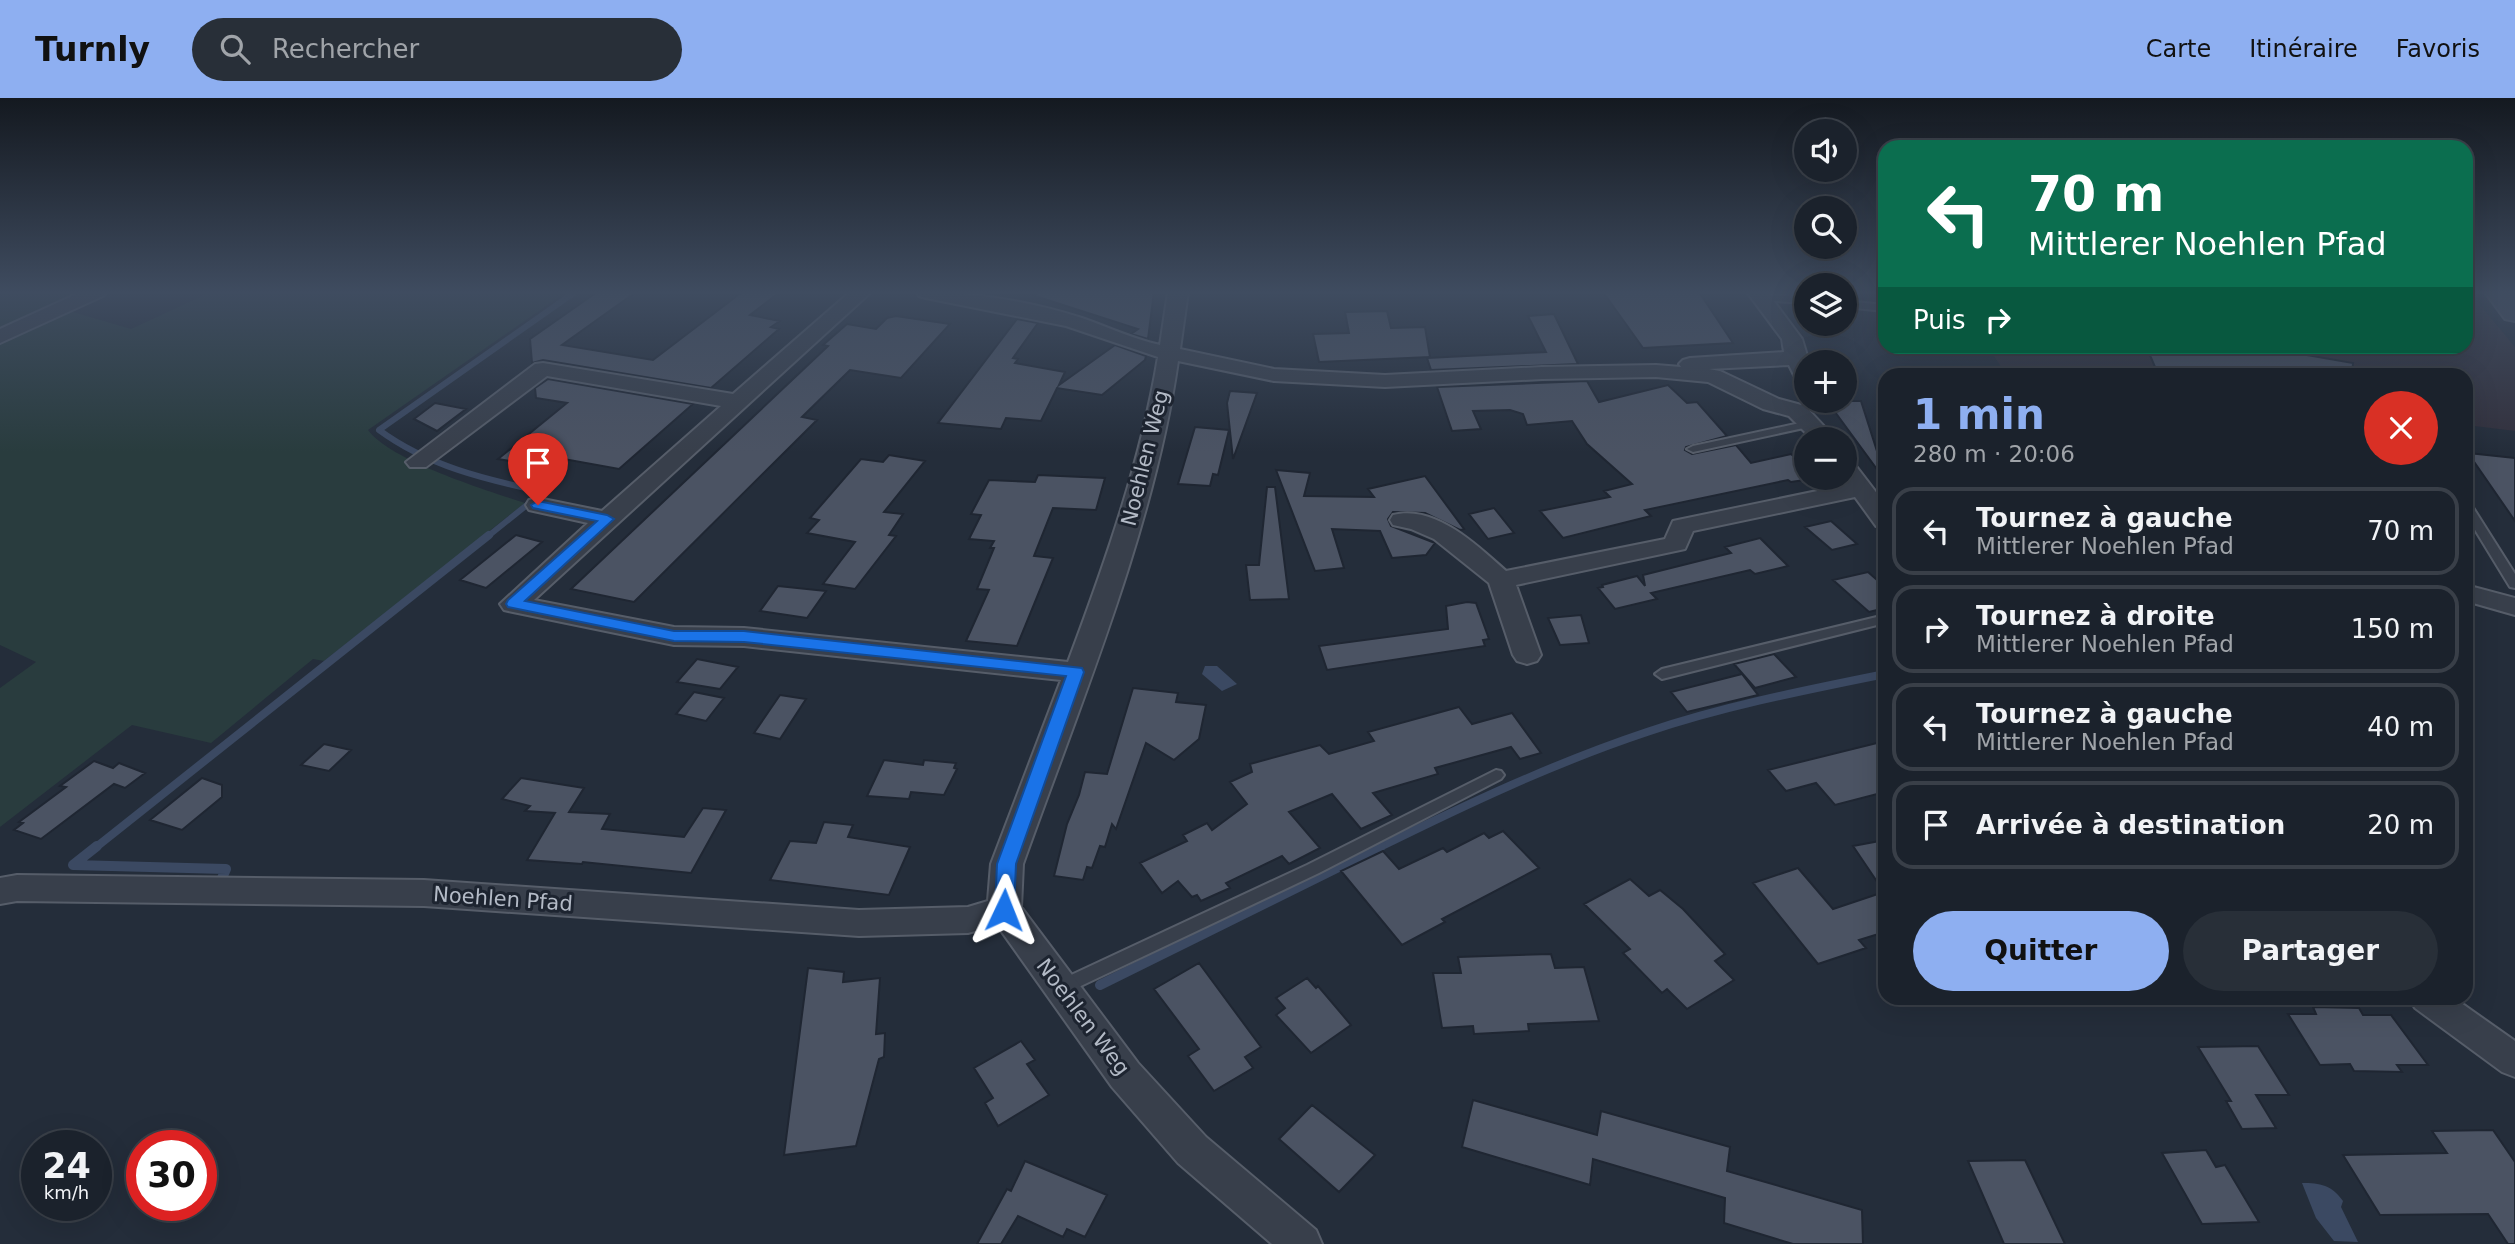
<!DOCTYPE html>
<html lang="fr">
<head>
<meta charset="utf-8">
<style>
	body { margin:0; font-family:"DejaVu Sans",sans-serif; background:#282f38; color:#f1f3f6; height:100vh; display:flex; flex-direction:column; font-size:26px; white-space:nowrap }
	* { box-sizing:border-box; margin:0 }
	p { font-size:23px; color:#a0a4a9 }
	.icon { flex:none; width:38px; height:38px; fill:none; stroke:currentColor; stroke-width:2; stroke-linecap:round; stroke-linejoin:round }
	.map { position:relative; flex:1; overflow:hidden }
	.sheet { position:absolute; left:1878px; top:270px; width:595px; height:637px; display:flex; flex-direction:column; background:#1b222c; border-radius:21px; box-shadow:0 7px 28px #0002,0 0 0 2px #393f48 }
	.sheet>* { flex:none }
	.guide { position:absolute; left:1878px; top:42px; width:595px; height:214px; border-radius:21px; box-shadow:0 7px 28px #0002,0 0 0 2px #393f48; background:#0b6e4f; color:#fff; overflow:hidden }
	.tools { position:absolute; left:1794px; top:21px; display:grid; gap:14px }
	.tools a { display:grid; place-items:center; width:63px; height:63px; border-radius:50%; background:#1b222c; box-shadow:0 7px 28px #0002,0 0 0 2px #393f48; font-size:35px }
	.speed { position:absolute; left:21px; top:1032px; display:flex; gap:14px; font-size:35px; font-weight:700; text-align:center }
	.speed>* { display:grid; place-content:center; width:91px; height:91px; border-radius:50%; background:#1b222c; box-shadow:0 7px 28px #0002,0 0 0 2px #393f48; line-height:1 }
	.speed small { font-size:18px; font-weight:400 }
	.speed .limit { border:10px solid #d22; background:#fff; color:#111 }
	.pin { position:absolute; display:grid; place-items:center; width:60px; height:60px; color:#fff; margin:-72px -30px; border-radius:50% 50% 50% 0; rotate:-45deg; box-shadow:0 0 7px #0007 }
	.pin .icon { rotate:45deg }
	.me { position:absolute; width:77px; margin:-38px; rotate:2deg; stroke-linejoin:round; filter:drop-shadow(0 0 5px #0008) }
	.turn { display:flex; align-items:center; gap:24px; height:147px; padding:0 35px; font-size:32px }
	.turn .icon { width:91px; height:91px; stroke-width:2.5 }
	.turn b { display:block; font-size:49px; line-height:60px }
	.then { display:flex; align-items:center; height:66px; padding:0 35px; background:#0003; gap:14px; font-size:26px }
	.round { display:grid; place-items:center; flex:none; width:74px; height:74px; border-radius:37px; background:#282f38 }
	.headline { display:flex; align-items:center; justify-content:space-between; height:119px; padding:0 35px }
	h1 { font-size:42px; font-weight:800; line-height:52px; color:#8eaff1 }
	.cta { display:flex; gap:14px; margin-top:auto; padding:14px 35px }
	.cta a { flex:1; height:80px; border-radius:42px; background:#8eaff1; color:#111; font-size:28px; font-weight:800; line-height:80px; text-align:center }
	.cta a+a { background:#282f38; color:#f1f3f6 }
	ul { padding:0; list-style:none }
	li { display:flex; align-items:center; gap:21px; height:88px; margin:0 14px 10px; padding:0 21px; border:4px solid #393f48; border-radius:21px }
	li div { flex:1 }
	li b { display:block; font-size:26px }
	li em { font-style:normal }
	header { display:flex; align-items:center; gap:42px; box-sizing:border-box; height:98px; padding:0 35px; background:#8eaff1; color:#111 }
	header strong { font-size:33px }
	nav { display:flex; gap:38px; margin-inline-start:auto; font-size:24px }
	.search { width:490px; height:63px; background:#282f38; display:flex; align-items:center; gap:18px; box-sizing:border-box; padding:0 24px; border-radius:38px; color:#a0a4a9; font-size:26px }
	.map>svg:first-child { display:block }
	.medical { fill:#32303c }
	.green { fill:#293c3e }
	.water { fill:#3b4962 }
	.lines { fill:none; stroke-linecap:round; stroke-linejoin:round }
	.stream-far2 { stroke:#3b4962; stroke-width:6 }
	.stream-far1 { stroke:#3b4962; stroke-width:8 }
	.stream { stroke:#3b4962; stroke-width:10 }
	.building { fill:#4b5363; stroke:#1f2632; stroke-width:2 }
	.lane-casing { stroke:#565d69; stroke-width:4 }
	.street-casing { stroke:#565d69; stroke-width:4 }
	.secondary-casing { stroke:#565d69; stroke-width:4 }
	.lane { fill:#383f4b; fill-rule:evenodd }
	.street { fill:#383f4b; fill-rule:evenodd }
	.secondary { fill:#464e5e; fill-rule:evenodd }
	.route { fill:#1a73e8; stroke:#114b97; stroke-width:2 }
	.labels { text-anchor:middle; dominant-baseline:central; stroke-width:6; stroke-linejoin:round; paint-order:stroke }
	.street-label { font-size:21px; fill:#b3bac6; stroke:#1d2430 }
</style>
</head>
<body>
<header>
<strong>Turnly</strong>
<div class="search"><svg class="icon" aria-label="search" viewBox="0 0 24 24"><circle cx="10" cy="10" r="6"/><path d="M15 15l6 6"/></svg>Rechercher</div>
<nav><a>Carte</a><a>Itinéraire</a><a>Favoris</a></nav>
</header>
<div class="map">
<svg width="2515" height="1146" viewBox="0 0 2515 1146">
	<rect width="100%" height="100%" fill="#242d3a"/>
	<!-- medical -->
	<path class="medical" d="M2466 194H2469L2515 249V333L2466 327V276H2105L2002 270 1988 249 2466 248Z"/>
	<!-- green -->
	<path class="green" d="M0 194H103L63 211 131 231 211 194H566L368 332C391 363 486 392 525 405L324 563 313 561 211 645 132 627 0 729V590L36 564 0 547Z"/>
	<!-- water -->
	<path class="water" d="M1205 568H1217L1237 586 1222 593 1202 576Z
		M2302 1085C2320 1085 2332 1087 2343 1103L2341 1109 2358 1144 2334 1143 2316 1120Z"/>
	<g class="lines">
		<!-- stream-far2 -->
		<path class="stream-far2" d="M487 439 543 394C484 381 428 368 379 332L575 194"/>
		<!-- stream-far1 -->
		<path class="stream-far1" d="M95 750 489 437
			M1378 750C1465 707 1554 665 1647 634 1724 608 1806 592 1885 576"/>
		<!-- stream -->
		<path class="stream" d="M97 748 73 767 226 771 219 787
			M1100 887 1381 748"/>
	</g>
	<!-- building -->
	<path class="building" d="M597 194H636L562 247 653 262 742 194H780L750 217 780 223 771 229 779 231 711 290 543 262 532 265 530 241Z
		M1036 194H1154L1148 241 1131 236 1138 231 1035 198Z
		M1603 194H1699L1733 245 1643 250Z
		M1387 213 1391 230 1425 229 1430 259 1319 264 1313 236 1349 235 1345 214Z
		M1554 216 1578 266 1431 272 1427 260 1546 254 1528 218Z
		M896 218 950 226 901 280 850 272 802 319 817 322 634 504 571 491 828 248 823 247 847 226 876 231 887 220Z
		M1017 221 1038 225 1013 260 1018 261 1015 265 1065 274 1059 287 1115 247 1146 258 1145 262 1102 297 1057 290 1041 323 1006 320 1001 331 938 325Z
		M2146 248H2287L2290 254 2353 265 2352 276H2158Z
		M548 281 693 306 619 371 553 359 541 368 498 361 567 305 536 300 535 290Z
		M1587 283 1599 304 1668 287 1687 305 1697 304 1727 338 1686 349 1685 352 1692 356 1736 347 1751 365 1791 356 1806 369V380H1818L1791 384 1788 382 1645 412 1651 418 1563 440 1540 413 1610 399 1604 393 1632 386 1587 346 1572 323 1527 327 1523 316 1510 312 1473 313 1481 331 1452 333 1437 289Z
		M1230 293 1257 295 1233 361 1227 305Z
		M1827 303H1861L1883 372 1879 374Z
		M435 305 466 311 437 333 414 321Z
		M1195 329 1229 332 1218 377 1213 376 1210 388 1178 386Z
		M2468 355 2515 360V423Z
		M889 357 925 363 884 414 903 416 889 437 896 438 855 491 823 486 855 444 807 435 819 422 810 420 861 361 883 364Z
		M1276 372 1310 375 1304 398 1374 399 1368 391 1425 378 1464 431 1460 432 1425 415 1393 414 1388 421 1391 428 1435 445 1426 457 1392 460 1380 433 1332 431 1344 470 1315 473Z
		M1038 377 1105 380 1096 412 1053 410 1034 458 1053 460 1017 548 966 543 989 492 977 491 994 450H990L994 443 969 441 981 417 971 416 989 382 1035 384Z
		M1267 389H1275L1289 501 1250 502 1246 467H1259Z
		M1494 410 1514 435 1488 441 1469 416Z
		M1831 423 1857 446 1832 452 1805 429Z
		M516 437 542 444 486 490 460 482Z
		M1760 440 1788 468 1755 476 1750 472 1651 495 1657 501 1615 511 1598 490 1603 489 1602 487 1637 478 1645 488 1643 477 1731 455 1725 449Z
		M1868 474 1885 489V510L1869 514 1833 482Z
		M778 488 826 493 807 520 760 513Z
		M1467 504 1476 505 1489 541 1483 542 1485 548 1327 572 1319 548 1448 531 1446 508Z
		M1581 517 1589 545 1560 547 1548 520Z
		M1774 556 1796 579 1755 590 1734 566Z
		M697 561 738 569 720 591 677 584Z
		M1742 576 1758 597 1687 614 1671 594Z
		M1133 590 1178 595 1176 604 1206 607 1199 641 1174 662 1146 645 1116 731 1112 726 1105 749 1100 748 1092 770 1087 769 1083 782 1054 778 1067 726 1079 697 1085 674 1107 676Z
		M694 594 724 600 706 623 676 616Z
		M780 597 806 601 780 641 754 635Z
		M1459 609 1472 626 1512 615 1541 655 1520 661 1511 649 1435 670 1438 676 1373 695 1392 717 1361 731 1332 696 1289 714 1320 750 1289 766 1282 758 1226 785 1230 790 1201 803 1197 797 1192 799 1178 783 1162 795 1140 765 1187 743 1183 737 1207 725 1212 732 1247 706 1230 684 1252 674 1250 666 1320 647 1329 656 1374 643 1368 634Z
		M1885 643V694L1835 707 1816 685 1786 693 1768 672Z
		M324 646 351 652 329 673 301 667Z
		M884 662 923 667 924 662 956 665 954 670 957 671 944 697 911 694 909 701 867 698Z
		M94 663 113 670 119 665 145 675 125 690 114 686 41 741 14 732 23 725 19 724 66 689 60 688Z
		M202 680 222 687V699L182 732 150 722Z
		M521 680 584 690 569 714 610 716 602 731 684 739 703 710 726 712 691 775 583 764 582 766 527 762 555 715 525 713 530 708 502 701Z
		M824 724 853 727 848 739 910 749 889 797 770 782 790 743 816 745Z
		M1503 733 1539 770 1442 821 1445 824 1402 847 1341 773 1383 753 1399 771 1443 750 1447 754 1484 735 1489 740Z
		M1885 742V834L1859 842 1866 850 1818 866 1753 785 1798 770 1833 811 1884 794 1853 748Z
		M1630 781 1649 798 1660 792 1683 811 1725 856 1715 863 1734 882 1687 911 1667 891 1662 895 1623 855 1630 851 1584 806Z
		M1551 856 1555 870 1584 869 1599 923 1528 926 1529 933 1474 936 1473 928 1442 930 1433 875H1461L1458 859Z
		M1199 865 1261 949 1245 959 1253 970 1214 993 1188 958 1199 951 1154 891Z
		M808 870 844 874 843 884 880 880 876 936 885 935 884 959 879 961 856 1048 784 1057Z
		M1307 880 1316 890 1318 888 1351 927 1311 955 1276 917 1285 910 1276 900Z
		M2313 909 2359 910 2363 917H2391L2428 967H2397L2402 974 2354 973 2350 966 2320 967 2288 916H2316Z
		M1021 943 1035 962 1027 966 1049 997 998 1028 985 1005 993 1000 974 970Z
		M2258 948 2289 997H2256L2276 1030 2242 1031 2226 1003H2231L2198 949Z
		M1473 1002 1597 1037 1601 1013 1730 1049 1727 1073 1862 1112 1863 1146H1793L1724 1125 1725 1100 1593 1061 1590 1087 1462 1049Z
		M1312 1007 1375 1057 1339 1094 1279 1041Z
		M2493 1032 2515 1064V1146H2508L2488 1116 2380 1117 2343 1057 2447 1055 2432 1033Z
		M2206 1052 2216 1069 2225 1067 2259 1124 2202 1126 2162 1055Z
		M2025 1062 2065 1146H2004L1968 1063Z
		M1025 1063 1107 1097 1085 1139 1067 1131 1063 1139 1018 1118 1001 1146H977L1007 1091 1011 1093Z"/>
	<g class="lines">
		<!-- lane casing -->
		<g class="lane-casing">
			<path id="lane" d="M1763 197 1806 199V205L1760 202 1758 200Z
				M1844 203 1885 207V213L1844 209Z
				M1809 323 1815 326 1813 328 1693 354 1687 351 1693 348Z
				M2466 404 2472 408 2515 476V490L2510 489 2466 417Z
				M1885 517V525L1662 581 1655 576 1662 571Z
				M1496 672 1501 673 1504 677 1501 681 1319 775 1066 895 1060 897 1054 895 1051 890 1054 885 1307 767Z"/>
		</g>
		<!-- street casing -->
		<g class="street-casing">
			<path id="street" d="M81 194H106L103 198 0 245V231Z
				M850 194H871L534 502 674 529 744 530 1068 564C1105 465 1141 363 1158 259L1066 228 926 200 919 198 916 194C972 194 1029 203 1082 220 1108 229 1133 241 1160 247L1168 194H1188L1180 251 1274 271 1385 277 1542 269 1656 267 1681 269 1679 266 1683 262 1690 260 1784 254 1782 241 1747 194H1767L1802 241 1809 264H1806V286L1798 285 1789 267 1709 271 1720 273 1779 301 1805 308 1836 341H1812L1789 318 1763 311 1708 284 1656 279 1542 281 1385 289 1274 283 1178 263C1154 431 1080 606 1023 766L1021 809 1138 965 1206 1039 1316 1132 1322 1146H1272L1178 1065 1112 989 997 827 968 835 859 838 424 808 17 803 0 806V780L17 777 424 782 859 812 968 809 988 803 991 766 1061 582 744 548 674 547 513 514 504 512 500 506 588 425 529 412 526 407 529 402 538 400 602 413 721 308 547 278 426 369H410L406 364 535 266 543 265 733 296Z
				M1844 361 1852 363 1885 406V430L1876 428 1855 399 1693 433 1685 451 1516 487 1541 557 1537 563 1527 566 1517 563 1513 557 1489 485 1434 441 1411 431 1393 427 1390 422 1393 417C1435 406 1478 448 1506 473L1665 441 1673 423 1846 387 1841 380H1844Z
				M2466 487 2515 500V517L2466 503Z
				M2409 900H2454L2515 943V979L2502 974 2415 910Z"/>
		</g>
		<!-- secondary casing -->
		<g class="secondary-casing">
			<path id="secondary" d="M2485 194H2512L2515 197V223L2505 221Z"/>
		</g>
		<!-- lane -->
		<use href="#lane" class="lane"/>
		<!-- street -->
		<use href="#street" class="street"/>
		<!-- secondary -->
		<use href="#secondary" class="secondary"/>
	</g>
	<!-- sky -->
	<linearGradient id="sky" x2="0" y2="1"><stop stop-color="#141920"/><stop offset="0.55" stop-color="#3f4c60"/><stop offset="1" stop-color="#3f4c60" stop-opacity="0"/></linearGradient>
	<rect width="2515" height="354" fill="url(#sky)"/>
	<!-- route -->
	<path class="route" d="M538 403 607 417 614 421 525 503 674 533H744L1082 570 1084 574 1016 766 1014 812 1011 817 1004 820 998 817 995 812 997 766 1066 578 744 544 674 543 508 509 506 506 508 502 597 423 533 410 531 407Z"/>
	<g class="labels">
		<!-- street labels -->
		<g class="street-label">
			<text transform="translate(1145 360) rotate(-76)">Noehlen Weg</text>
			<text transform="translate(503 801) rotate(4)">Noehlen Pfad</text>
			<text transform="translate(1083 919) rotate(53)">Noehlen Weg</text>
		</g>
	</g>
</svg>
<div class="tools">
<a><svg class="icon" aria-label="sound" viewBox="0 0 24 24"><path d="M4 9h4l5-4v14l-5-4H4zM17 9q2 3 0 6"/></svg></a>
<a><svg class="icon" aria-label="search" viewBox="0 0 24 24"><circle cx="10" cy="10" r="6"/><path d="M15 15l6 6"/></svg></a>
<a><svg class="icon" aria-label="layers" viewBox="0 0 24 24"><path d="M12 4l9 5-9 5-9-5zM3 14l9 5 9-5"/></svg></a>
<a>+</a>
<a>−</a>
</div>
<div class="speed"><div>24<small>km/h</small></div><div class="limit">30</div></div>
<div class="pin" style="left:538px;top:407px;background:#d93025"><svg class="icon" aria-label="arrive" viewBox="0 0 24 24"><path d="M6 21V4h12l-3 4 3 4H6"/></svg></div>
<svg class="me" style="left:1004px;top:812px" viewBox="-20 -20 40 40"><path d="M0-17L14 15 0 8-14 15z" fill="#1a73e8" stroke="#fff" stroke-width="4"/></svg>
<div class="guide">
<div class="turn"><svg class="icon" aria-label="left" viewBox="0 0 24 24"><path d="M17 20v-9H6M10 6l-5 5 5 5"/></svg><div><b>70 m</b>Mittlerer Noehlen Pfad</div></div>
<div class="then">Puis<svg class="icon" aria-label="right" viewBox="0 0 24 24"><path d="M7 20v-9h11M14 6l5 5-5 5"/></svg></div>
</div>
<section class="sheet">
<div class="headline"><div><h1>1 min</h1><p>280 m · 20:06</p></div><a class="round" style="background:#d93025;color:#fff"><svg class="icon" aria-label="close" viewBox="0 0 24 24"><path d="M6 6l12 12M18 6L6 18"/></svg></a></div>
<ul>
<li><svg class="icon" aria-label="left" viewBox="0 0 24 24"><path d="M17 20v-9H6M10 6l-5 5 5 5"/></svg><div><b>Tournez à gauche</b><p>Mittlerer Noehlen Pfad</p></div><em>70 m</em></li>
<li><svg class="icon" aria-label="right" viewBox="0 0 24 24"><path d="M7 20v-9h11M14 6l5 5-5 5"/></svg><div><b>Tournez à droite</b><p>Mittlerer Noehlen Pfad</p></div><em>150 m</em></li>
<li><svg class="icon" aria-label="left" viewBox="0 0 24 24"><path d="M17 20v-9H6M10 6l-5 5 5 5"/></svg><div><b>Tournez à gauche</b><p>Mittlerer Noehlen Pfad</p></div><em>40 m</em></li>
<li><svg class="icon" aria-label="arrive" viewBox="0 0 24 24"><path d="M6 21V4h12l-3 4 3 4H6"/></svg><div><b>Arrivée à destination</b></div><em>20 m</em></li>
</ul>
<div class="cta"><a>Quitter</a><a>Partager</a></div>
</section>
</div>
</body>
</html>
